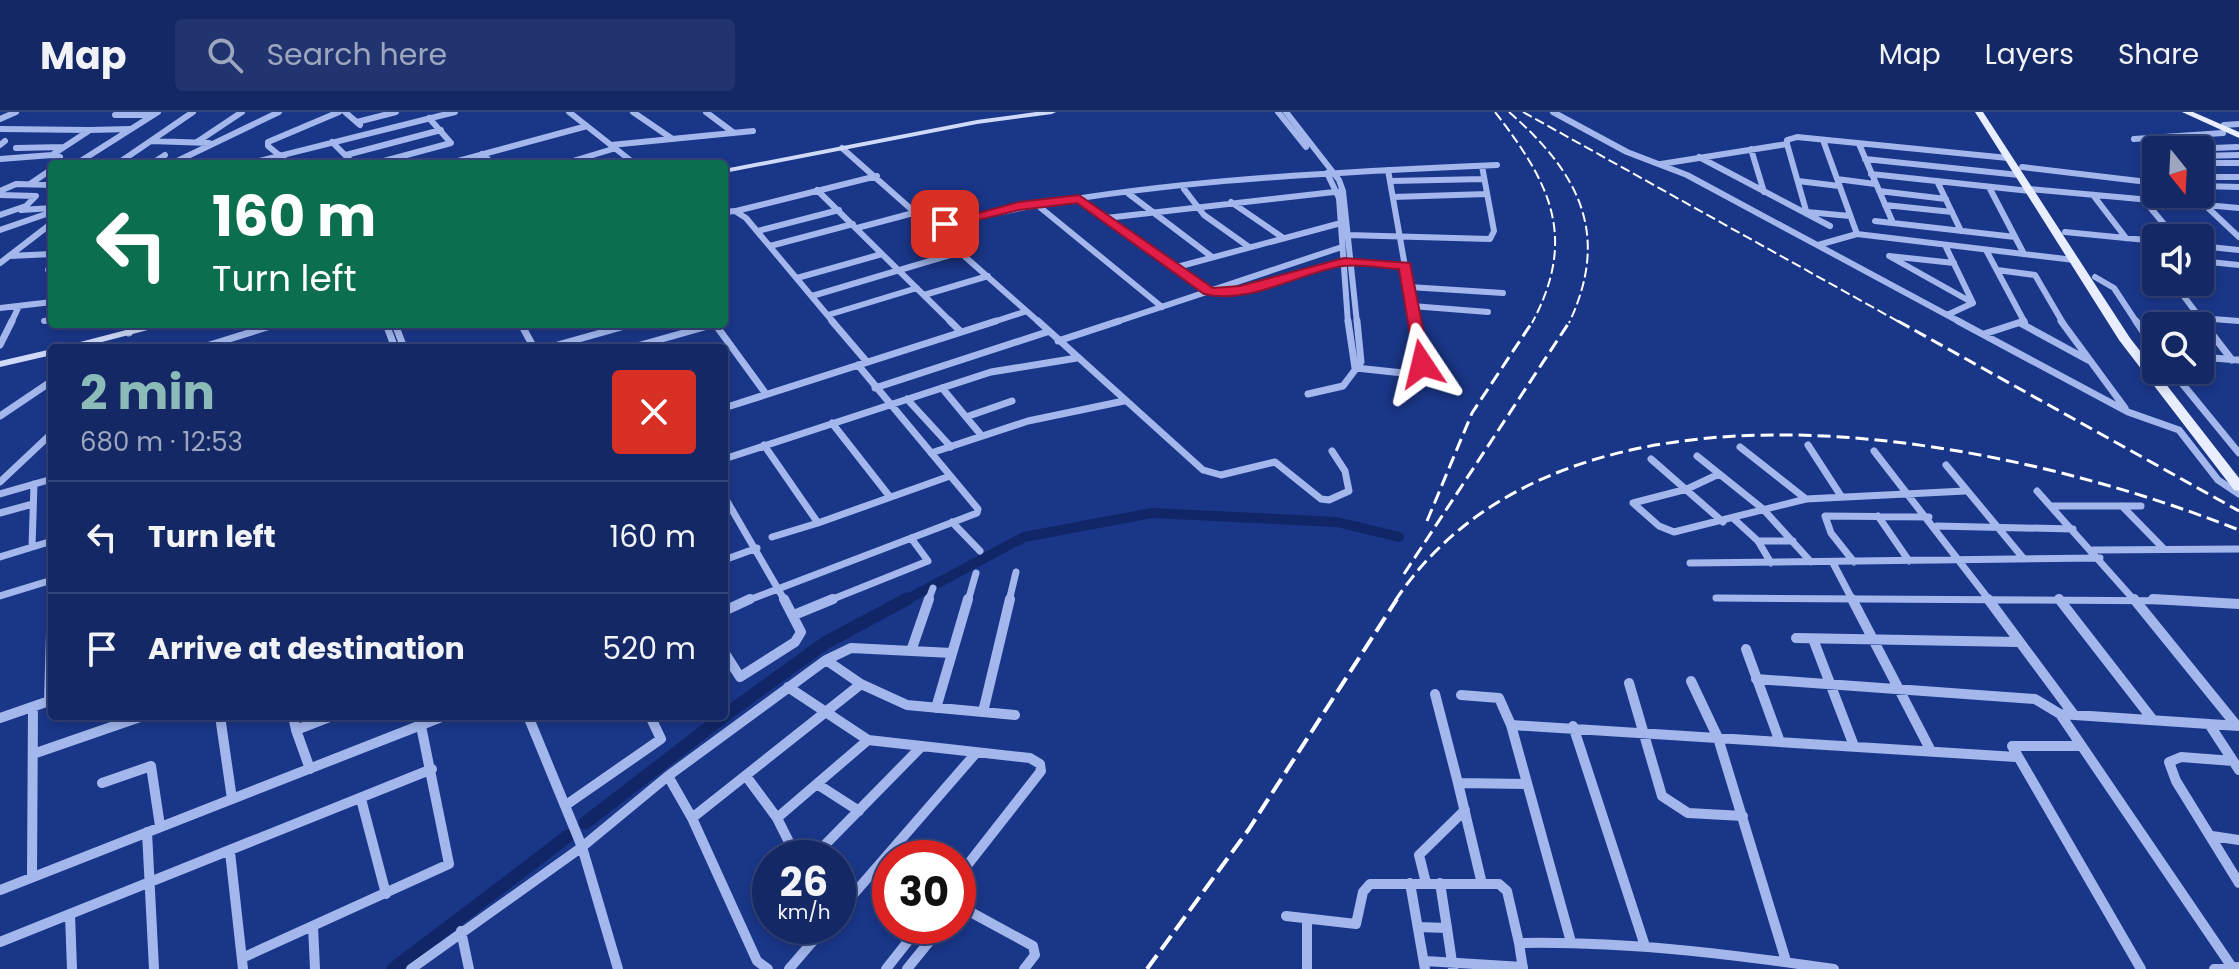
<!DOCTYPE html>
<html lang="en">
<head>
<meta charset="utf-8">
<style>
	body { margin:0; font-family:Poppins,sans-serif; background:#21346f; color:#f1f3f6; height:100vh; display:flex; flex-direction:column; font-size:30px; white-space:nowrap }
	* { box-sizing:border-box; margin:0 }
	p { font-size:26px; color:#9da6bf }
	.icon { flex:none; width:44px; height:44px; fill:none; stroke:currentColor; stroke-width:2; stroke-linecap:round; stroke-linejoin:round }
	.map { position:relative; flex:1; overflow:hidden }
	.panel { position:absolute; left:48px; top:232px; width:680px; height:376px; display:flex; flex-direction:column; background:#142866; border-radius:8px; box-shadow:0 4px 12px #0003,0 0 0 2px #33447a }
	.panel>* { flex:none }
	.top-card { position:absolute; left:48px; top:48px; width:680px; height:168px; border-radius:8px; box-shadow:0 4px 12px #0003,0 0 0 2px #33447a; background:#0b6e4f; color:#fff; overflow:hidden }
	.needle { width:52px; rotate:162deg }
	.tools { position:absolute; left:2142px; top:24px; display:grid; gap:16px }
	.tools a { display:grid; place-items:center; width:72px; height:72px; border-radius:8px; background:#142866; box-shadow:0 4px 12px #0003,0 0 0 2px #33447a; font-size:40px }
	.speed { position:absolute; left:752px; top:728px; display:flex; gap:16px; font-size:40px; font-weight:700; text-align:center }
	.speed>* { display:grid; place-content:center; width:104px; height:104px; border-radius:50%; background:#142866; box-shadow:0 4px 12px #0003,0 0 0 2px #33447a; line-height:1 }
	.speed small { font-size:20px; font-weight:400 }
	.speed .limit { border:12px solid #d22; background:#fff; color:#111 }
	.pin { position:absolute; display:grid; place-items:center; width:68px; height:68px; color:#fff; margin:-34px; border-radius:16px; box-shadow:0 4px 12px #0006 }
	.me { position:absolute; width:88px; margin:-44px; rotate:350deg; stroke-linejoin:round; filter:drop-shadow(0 0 6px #0008) }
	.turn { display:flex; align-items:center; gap:28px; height:168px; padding:0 32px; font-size:36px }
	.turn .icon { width:104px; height:104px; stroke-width:2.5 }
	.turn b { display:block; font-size:56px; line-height:68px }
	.round { display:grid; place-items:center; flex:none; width:84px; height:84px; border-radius:8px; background:#21346f }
	.overview { display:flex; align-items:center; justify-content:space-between; height:136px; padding:0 32px }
	h1 { font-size:48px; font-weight:700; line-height:60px; color:#8bbbb9 }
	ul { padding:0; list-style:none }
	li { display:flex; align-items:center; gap:24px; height:112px; padding:0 32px; border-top:2px solid #33447a }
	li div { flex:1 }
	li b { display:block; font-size:30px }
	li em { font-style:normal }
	header { display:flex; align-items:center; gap:48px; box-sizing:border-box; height:112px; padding:0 40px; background:#142866; border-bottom:2px solid #33447a }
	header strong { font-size:38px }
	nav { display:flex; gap:44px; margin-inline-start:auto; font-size:28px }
	.search { width:560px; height:72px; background:#21346f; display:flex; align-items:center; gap:20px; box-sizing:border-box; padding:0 28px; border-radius:8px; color:#9da6bf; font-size:30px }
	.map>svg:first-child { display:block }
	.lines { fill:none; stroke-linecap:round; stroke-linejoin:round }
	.canal-far1 { stroke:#112666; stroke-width:10 }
	.canal { stroke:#112666; stroke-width:13 }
	.street-far2 { stroke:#a3b7ed; stroke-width:6 }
	.street-far1 { stroke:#a3b7ed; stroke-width:7 }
	.street { stroke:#a3b7ed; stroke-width:10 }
	.secondary { fill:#cfdaf9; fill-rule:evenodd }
	.primary { fill:#e8edff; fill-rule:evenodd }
	.rail-far2 { stroke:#fff; stroke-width:2; stroke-dasharray:10 4; stroke-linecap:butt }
	.rail-far1 { stroke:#fff; stroke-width:3; stroke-dasharray:13 6; stroke-linecap:butt }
	.rail { stroke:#fff; stroke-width:4; stroke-dasharray:17 7; stroke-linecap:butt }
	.route { fill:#e11d48; stroke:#92132f; stroke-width:2 }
</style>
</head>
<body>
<header>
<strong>Map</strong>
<div class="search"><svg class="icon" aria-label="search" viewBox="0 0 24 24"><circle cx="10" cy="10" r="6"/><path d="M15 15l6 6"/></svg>Search here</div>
<nav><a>Map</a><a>Layers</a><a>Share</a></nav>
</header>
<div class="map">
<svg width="2239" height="857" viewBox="0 0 2239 857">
	<rect width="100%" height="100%" fill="#1a3688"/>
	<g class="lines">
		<!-- canal-far1 -->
		<path class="canal-far1" d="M904 489 1024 425 1152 401 1337 410 1399 425"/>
		<!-- canal -->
		<path class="canal" d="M724 604 825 531 907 487
			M585 711 724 604
			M393 857 568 724"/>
		<!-- street-far2 -->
		<path class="street-far2" d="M345 0 360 13
			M569 0 635 52
			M633 0 671 26
			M706 0 734 21
			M1278 0 1306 35
			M1286 0 1339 68 1343 79 1357 211
			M1553 0 1627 40 1687 63 1962 211
			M115 3H152
			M0 7 16 0
			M357 10 396 0
			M2224 13 2239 12
			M0 17 89 18
			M2134 27 2223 21
			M151 29 209 31
			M197 30 242 0
			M332 30 354 52
			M1787 32 1807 102
			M1859 32 1893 111
			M0 33 5 29
			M611 33 753 19
			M16 36 64 35
			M842 36 1040 211
			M1751 37 1764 80
			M2165 38 2237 35
			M2144 39 2156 38
			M482 42 493 52
			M346 43 441 18
			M2200 44 2239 43
			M1699 45 1830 114
			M2147 45H2156
			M0 47 52 43
			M1865 47 2019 63
			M2200 51H2239
			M57 52 60 45 52 43 90 18 130 17
			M76 52 158 0
			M117 52 193 0
			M151 52 165 43
			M171 52 279 0
			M247 52 455 0
			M290 52 268 34V30L339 0
			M373 52 451 31 429 6
			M447 52 587 14
			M563 52 616 36
			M1661 52 1787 32V28L1797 25 2008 46
			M2022 55 2156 71
			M1388 58 1415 211
			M1327 61 1339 86 1348 211
			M1871 62 2030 79
			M2200 65H2239
			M1837 67 1875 72
			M1391 69 1484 67
			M1798 69 1839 74
			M1937 69 1961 119
			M30 72 52 57
			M2200 74 2239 75
			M1989 75 2024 142
			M1184 77 1204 103 1249 135
			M2028 77 2239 96
			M817 78 952 211
			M0 79 16 72 52 73
			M1879 79 1946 87
			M1129 82 1212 145
			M0 83 36 84 26 94 0 103
			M2093 83 2126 126
			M1393 85 1487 82
			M1080 87 1209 179 1240 178 1344 150 1405 153
			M2144 88 2168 117
			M1231 90 1282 125
			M1036 92 1162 195
			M1885 93 1952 100
			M2206 94 2239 125
			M21 98 52 96
			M736 99 877 64
			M724 100 735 99 746 106 834 211
			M1807 100 1850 104
			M1106 106 1343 79
			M1875 109 2015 125
			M933 115C1113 70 1311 61 1497 53
			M857 116 917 100
			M0 118 52 100
			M758 119 839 98
			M2065 120 2156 129
			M1857 122 2074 148
			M1347 123 1490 127 1494 119 1482 54
			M1818 133 1857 122 1823 28
			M1945 133 1973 191 1947 203
			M770 134 853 112
			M2200 134 2239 138
			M1986 138 2025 211
			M9 144 52 142
			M2156 145 2153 144 2156 148
			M52 149 48 158 52 162
			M2200 149 2239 153
			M0 151 52 111
			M1954 151 1889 144 1973 191
			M1177 155 1341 111
			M1997 158 2035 163 2063 211
			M2095 165 2114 176 2137 211
			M797 166 882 142
			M2173 170 2204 211
			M1409 175 1503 181
			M924 183 988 164
			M812 184 960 140
			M1412 194 1488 200
			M0 196 52 190
			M828 203 917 176
			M2200 206 2239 209
			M44 209 52 208
			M11 211 19 194
			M990 211 1024 200
			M1113 211 1342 135"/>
		<!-- street-far1 -->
		<path class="street-far1" d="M832 209 867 250
			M950 209 961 220
			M1038 209 1203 358 1221 363 1275 350 1321 387 1329 388 1349 379 1345 359 1332 339
			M1348 209 1355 256
			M1958 209 2128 300 2179 318 2218 368 2239 382
			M2061 209 2125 296
			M2136 209 2156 239
			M2202 209 2232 248
			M128 212 129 221
			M386 212 395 236
			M395 212 404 236
			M521 212 534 236
			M715 212 766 282
			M2022 212 2088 248
			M1984 222 2024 209
			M1058 229 1119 209
			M0 233 12 209
			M200 236 277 212
			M547 236 632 212
			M630 236 715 212
			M2200 245 2239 248
			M1356 256 1403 261 1421 258 1414 209
			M2171 258 2239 341
			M875 276 1047 220
			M942 276 981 323
			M1308 282 1343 274 1361 250 1357 209
			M907 287 951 335
			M724 296 996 209
			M0 304 52 269
			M966 305 1012 289
			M832 311 890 385
			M764 333 818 411 950 364
			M1808 333 1841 384
			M1740 335 1806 387
			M1874 339 1990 489
			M931 341 1028 309 1124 289
			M1697 344 1763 397 1811 450
			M724 347 991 260 1077 246
			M1651 347 1723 410
			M1946 353 2024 447
			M1719 362 1687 377 1633 391 1659 414 1674 420 1806 387 1965 379
			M0 370 52 321
			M2037 379 2135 489
			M0 382 52 367
			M724 384 785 489
			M2051 394H2141
			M2122 394 2163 436
			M0 401 33 392
			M1878 404 1909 449
			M1734 407 1758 429 1771 451
			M952 410 980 439
			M1937 414 2073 417
			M772 425 818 411
			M1758 429H1793
			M32 435 34 372
			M2093 438 2239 437
			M0 445 52 429
			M724 448 757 436
			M1854 450 1831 421 1825 404 1929 405
			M1690 451 2100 446
			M1833 451 1853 489
			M0 484 52 468
			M1716 486 2188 489
			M52 489V473
			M746 489 977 401 978 397 858 253
			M828 489 928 449 911 426
			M928 489 933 476
			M968 489 976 461
			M1009 489 1016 460"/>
		<!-- street -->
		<path class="street" d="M1852 487 1931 639
			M1988 487 2074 603
			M2059 487 2153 608
			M2134 487 2237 614
			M2153 487 2239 492
			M724 499 750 487
			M794 503 833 487
			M1796 526 2018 530
			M1813 527 1854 634
			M1746 537 1780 630
			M911 539 929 487
			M724 540 740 565 795 530 801 520 784 487
			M826 548 851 536 952 541
			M1756 567 2035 587 2060 602 2239 614
			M1691 569 1718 626 1786 849
			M1629 571 1662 684 1688 701 1743 704
			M788 575 868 628 1030 646 1040 652 1041 659 958 765
			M1435 582 1458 671
			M1461 583 1499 586 1511 613
			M49 589 52 487
			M936 596 968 487
			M983 600 1010 487
			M2060 602 2232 855
			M220 604 232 687
			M293 604 296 618 332 604
			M528 604 582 735 618 857
			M0 606 52 588
			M2209 612 2239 658
			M1573 614 1645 834
			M296 618 310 657
			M2081 634H2012L2141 857
			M33 642 143 604
			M2233 649 2181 645 2169 650 2176 669 2239 771
			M668 664 692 706 757 849 768 857
			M746 664 777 706 797 746
			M102 671 151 654 160 714
			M817 672 859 699
			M361 687 386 782
			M566 693 661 627 650 604
			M692 706 861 572
			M777 706 868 628
			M147 720 154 857
			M2212 724 2239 728
			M230 740 243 857
			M812 746 921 635
			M32 765 33 595
			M1410 771 1425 857
			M1426 771 1419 743 1465 698
			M1482 772 1458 671 1527 672
			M0 778 444 604
			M958 798 965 797 1033 834 1035 843 1024 857
			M838 800 976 641
			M70 802 432 657
			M1286 804 1356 812 1363 780 1370 772H1499L1507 779 1519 831
			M1307 807V857
			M313 814 315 857
			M1418 815 1447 816 1440 771
			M1447 816 1453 857
			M461 819 469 857
			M0 830 70 802 72 857
			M1571 830 1511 613 2016 645
			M242 846 449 752 419 604
			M1425 849 1523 855
			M411 857 582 735 668 664 826 548 861 572 907 593 1015 603
			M789 857 826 814
			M886 857 920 814
			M907 857 942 814
			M1523 857 1519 831C1625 829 1729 842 1834 857
			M2214 857 2239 855"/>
		<!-- secondary -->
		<path class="secondary" d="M1036 0H1056L1052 2 977 12 724 61V57L977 8Z
			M149 212H165L163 214 79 236H63L65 234Z
			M52 237V243L0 255V249Z"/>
		<!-- primary -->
		<path class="primary" d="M1975 0H1983L2130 226 2239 366V379L2234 378 2119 228Z
			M2182 0H2193L2239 20V26Z"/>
		<!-- rail-far2 -->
		<path class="rail-far2" d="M1495 0C1550 71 1578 125 1532 211
			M1509 0C1579 61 1611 122 1569 211
			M1523 0 1901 211"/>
		<!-- rail-far1 -->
		<path class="rail-far1" d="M1898 209 2239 399
			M1427 409 1472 301 1533 209
			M1404 462 1570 209
			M1395 489C1564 235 2003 324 2239 418"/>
		<!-- rail -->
		<path class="rail" d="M1147 857 1249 717 1397 487"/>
	</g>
	<!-- route -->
	<path class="route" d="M1079 83 1213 176 1240 174 1344 146 1410 151 1430 252 1422 257 1415 252 1399 157C1381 156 1361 152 1343 154 1298 161 1251 193 1204 182L1077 91 1019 98 945 116 939 112 1019 90Z"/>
</svg>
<div class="tools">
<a><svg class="needle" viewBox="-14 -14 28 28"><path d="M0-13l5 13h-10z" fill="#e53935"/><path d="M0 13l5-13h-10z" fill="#9da6bf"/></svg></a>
<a><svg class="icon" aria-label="sound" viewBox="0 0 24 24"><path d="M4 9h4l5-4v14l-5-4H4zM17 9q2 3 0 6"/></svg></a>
<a><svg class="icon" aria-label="search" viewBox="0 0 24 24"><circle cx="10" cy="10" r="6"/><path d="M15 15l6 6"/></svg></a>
</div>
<div class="speed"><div>26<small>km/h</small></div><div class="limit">30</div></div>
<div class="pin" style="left:945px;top:112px;background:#d93025"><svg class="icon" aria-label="arrive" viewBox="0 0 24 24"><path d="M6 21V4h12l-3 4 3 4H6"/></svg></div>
<svg class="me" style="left:1422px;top:252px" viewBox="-20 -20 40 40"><path d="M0-17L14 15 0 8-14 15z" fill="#e11d48" stroke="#fff" stroke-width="4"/></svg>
<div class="top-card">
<div class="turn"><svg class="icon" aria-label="left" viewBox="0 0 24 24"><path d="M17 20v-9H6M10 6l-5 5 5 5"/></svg><div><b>160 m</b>Turn left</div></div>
</div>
<section class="panel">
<div class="overview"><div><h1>2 min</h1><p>680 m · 12:53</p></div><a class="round" style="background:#d93025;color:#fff"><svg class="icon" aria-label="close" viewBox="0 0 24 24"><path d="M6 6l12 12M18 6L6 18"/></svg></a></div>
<ul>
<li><svg class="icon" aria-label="left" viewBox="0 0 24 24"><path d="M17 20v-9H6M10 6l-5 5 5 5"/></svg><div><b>Turn left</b></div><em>160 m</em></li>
<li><svg class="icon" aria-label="arrive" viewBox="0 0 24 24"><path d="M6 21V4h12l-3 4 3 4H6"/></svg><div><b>Arrive at destination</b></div><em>520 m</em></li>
</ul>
</section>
</div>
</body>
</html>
